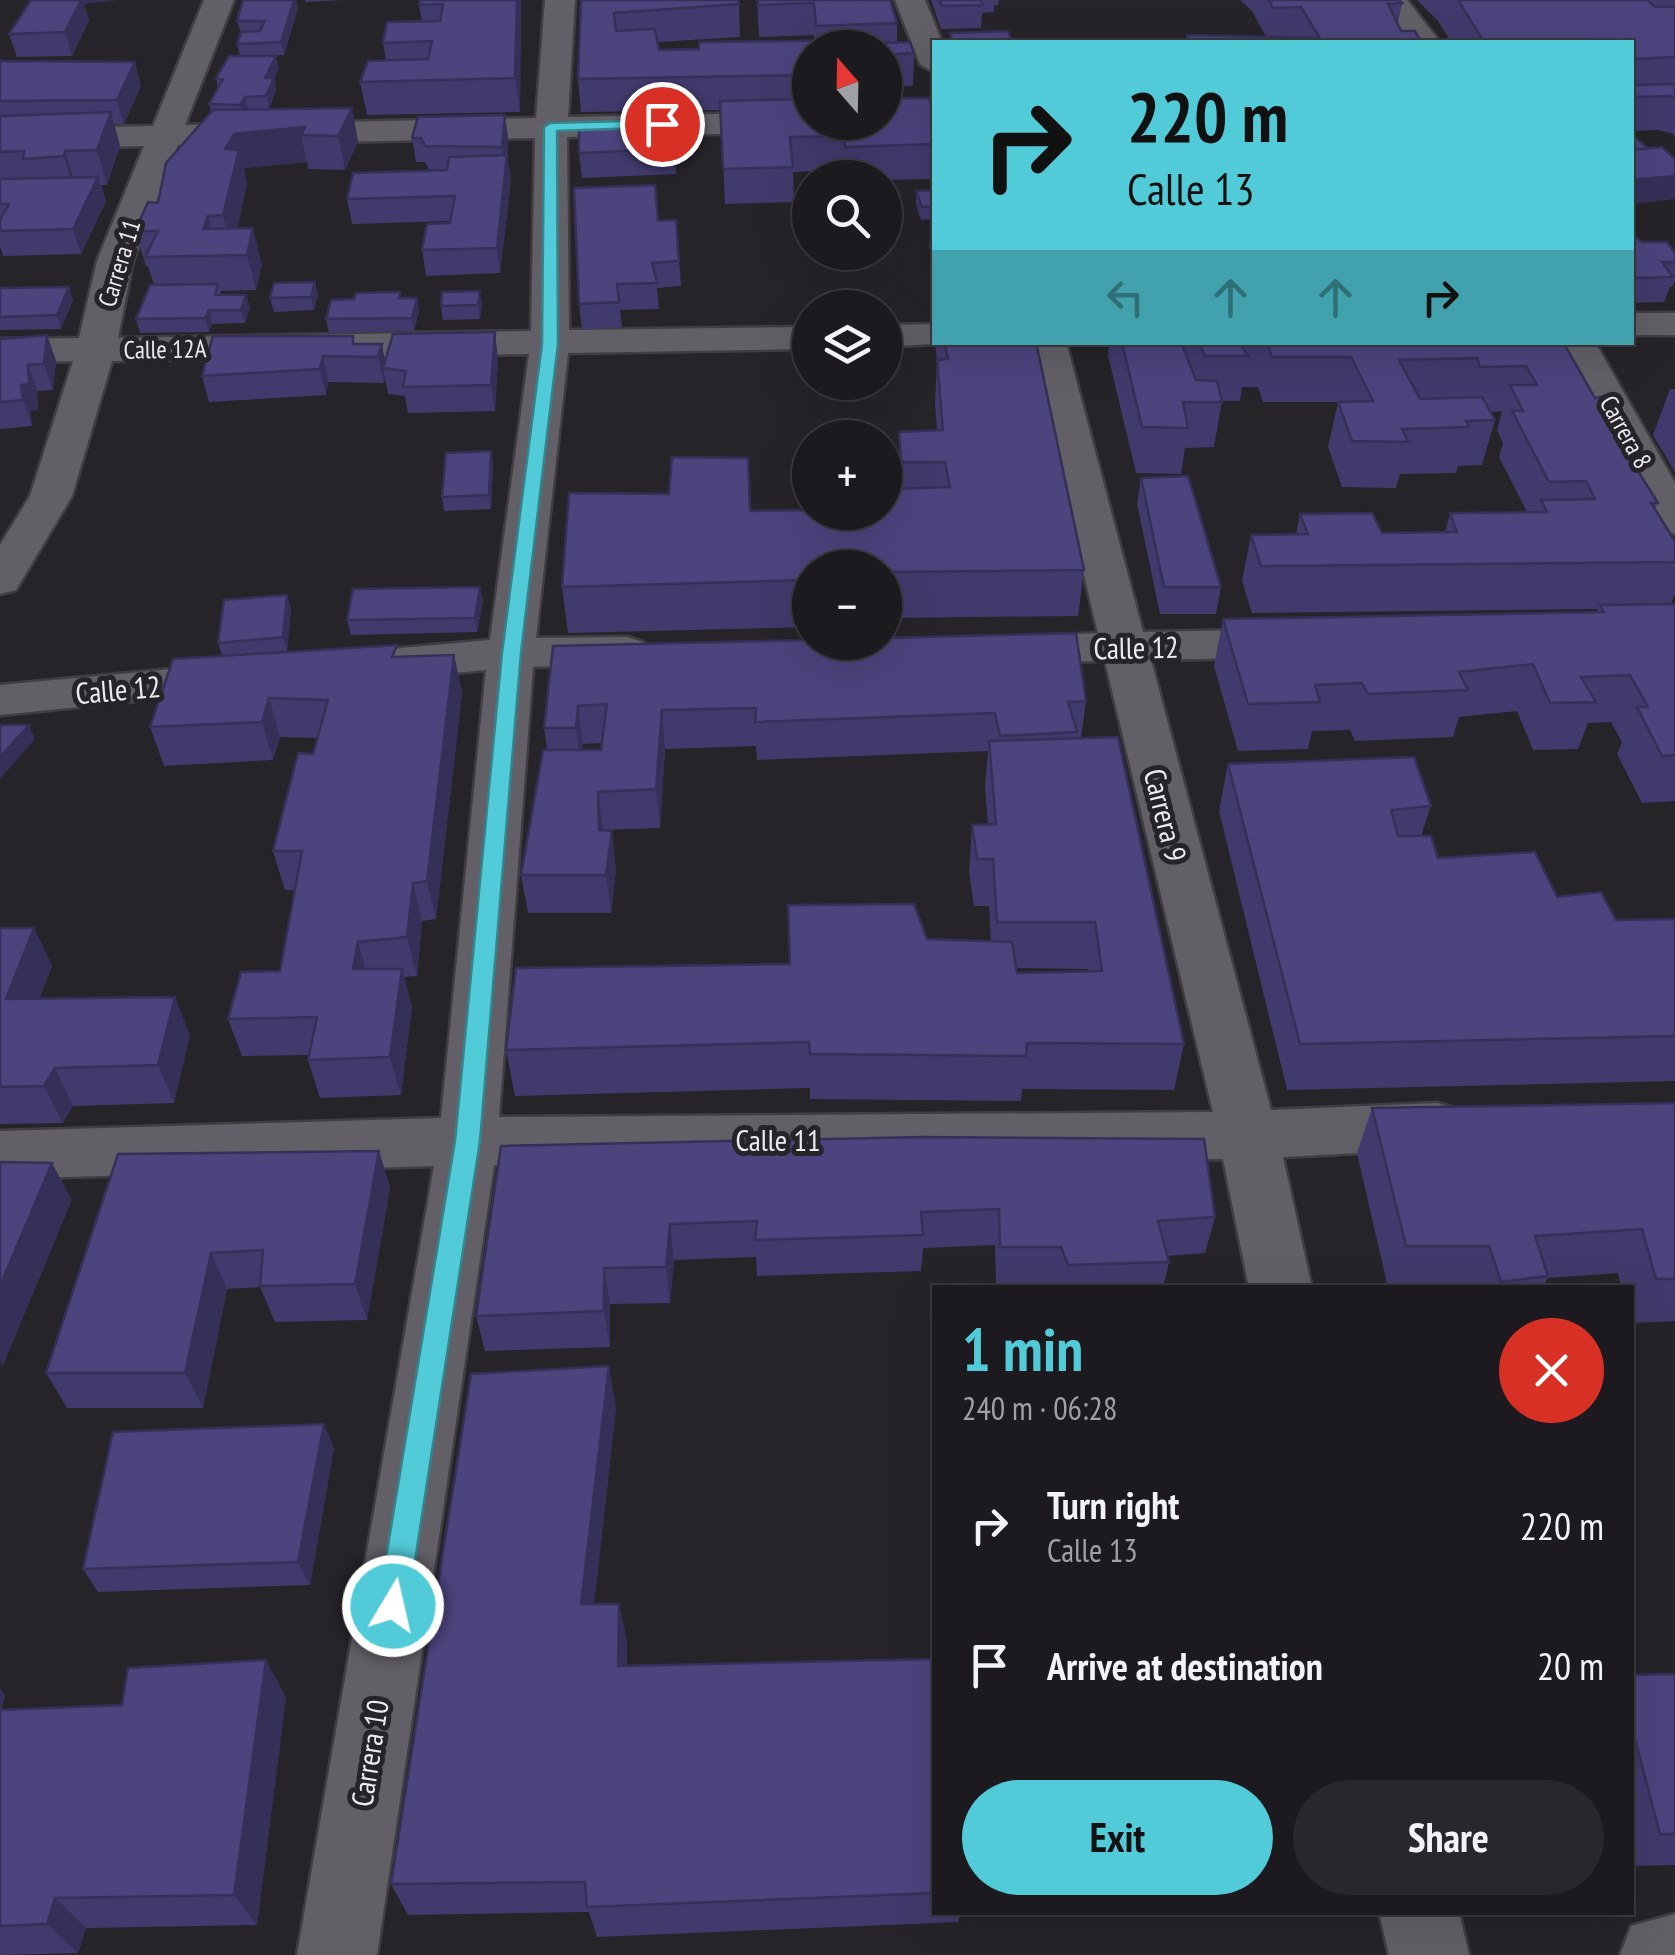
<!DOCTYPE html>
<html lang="en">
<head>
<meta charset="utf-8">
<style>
	body { margin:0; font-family:"PT Sans Narrow",sans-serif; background:#29272c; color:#f1f3f6; height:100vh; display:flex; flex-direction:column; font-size:38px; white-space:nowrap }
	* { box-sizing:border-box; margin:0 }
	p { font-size:32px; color:#a0a1a4 }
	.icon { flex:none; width:55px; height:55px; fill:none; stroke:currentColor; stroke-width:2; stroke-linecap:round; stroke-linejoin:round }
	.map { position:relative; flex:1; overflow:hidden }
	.sheet { position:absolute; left:932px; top:1285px; width:702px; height:630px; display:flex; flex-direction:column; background:#1c1a1f; border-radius:0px; box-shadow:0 10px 40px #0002,0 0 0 2px #3a383d }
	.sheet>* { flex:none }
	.top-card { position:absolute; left:932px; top:40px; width:702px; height:305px; border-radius:0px; box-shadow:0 10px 40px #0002,0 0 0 2px #3a383d; background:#52cbd9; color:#111; overflow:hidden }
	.needle { width:65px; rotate:340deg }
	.controls { position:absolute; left:792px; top:30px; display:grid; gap:20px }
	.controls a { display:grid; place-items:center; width:110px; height:110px; border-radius:50%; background:#1c1a1f; box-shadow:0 10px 40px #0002,0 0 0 2px #3a383d; font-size:50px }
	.pin { position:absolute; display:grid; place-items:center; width:85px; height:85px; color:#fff; margin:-42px; border:5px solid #fff; border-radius:50%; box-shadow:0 2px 10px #0007 }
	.me { position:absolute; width:110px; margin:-55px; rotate:9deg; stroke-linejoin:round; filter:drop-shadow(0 0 8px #0008) }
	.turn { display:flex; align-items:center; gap:35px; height:210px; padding:0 30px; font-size:45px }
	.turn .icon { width:130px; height:130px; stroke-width:2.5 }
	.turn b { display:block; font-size:70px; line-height:85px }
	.lanes { display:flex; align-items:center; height:95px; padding:0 30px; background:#0003; justify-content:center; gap:50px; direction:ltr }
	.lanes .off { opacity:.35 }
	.round { display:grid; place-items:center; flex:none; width:105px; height:105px; border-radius:52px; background:#29272c }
	.headline { display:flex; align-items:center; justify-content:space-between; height:170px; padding:0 30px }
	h1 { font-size:60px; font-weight:700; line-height:75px; color:#52cbd9 }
	.button { display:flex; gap:20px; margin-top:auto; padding:20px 30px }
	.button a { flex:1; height:115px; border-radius:60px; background:#52cbd9; color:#111; font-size:40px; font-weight:700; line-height:115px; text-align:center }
	.button a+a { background:#29272c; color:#f1f3f6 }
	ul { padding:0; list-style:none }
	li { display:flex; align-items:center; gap:30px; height:140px; padding:0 30px }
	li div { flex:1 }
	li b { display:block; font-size:38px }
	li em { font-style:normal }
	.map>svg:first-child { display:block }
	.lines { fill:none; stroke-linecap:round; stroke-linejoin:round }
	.minor-casing { stroke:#403d43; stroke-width:5 }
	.minor { fill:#625f66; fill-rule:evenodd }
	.wall { fill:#413a6c; fill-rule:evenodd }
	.shaded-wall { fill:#353058 }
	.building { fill:#4c447d; stroke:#353058; stroke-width:2.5 }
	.route { fill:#52cbd9; stroke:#35848d; stroke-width:2.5 }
	.labels { text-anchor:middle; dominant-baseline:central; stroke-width:10; stroke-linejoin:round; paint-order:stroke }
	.far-street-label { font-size:25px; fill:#eeebf0; stroke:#262329 }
	.street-label { font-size:30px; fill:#eeebf0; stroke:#262329 }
</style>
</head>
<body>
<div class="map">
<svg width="1675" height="1955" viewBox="0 0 1675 1955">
	<rect width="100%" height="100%" fill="#262329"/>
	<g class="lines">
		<!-- minor casing -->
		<g class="minor-casing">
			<path id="minor" d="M204 0H234L185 125 536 118 545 0H575L568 117 810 112V122H826L810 132 567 137 569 330 810 327V349L568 353 536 638 627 637 643 642 650 652 643 662 533 667 499 1117 1213 1112 1105 661 1003 663 987 659 980 649 987 639 1098 633 1028 342H1066L1143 632 1292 629 1308 633 1315 643 1308 653 1292 657 1151 660 1271 1110 1437 1103 1458 1109 1466 1126 1458 1143 1437 1149 1283 1157 1312 1288H1249L1223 1159 494 1165 377 1955H297L434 1166 0 1179V1131L441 1118 486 670 379 680 362 675 356 665 362 655 379 650 490 640 529 354 112 361 72 496 16 590 0 594V545L30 496 73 361 0 363V339L79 338 97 261 144 146 0 149V129L153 126ZM535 138 531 331 118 338 133 261 178 145Z
				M895 0H925L942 42H935V73L920 64Z
				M1377 0H1407L1440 42H1410Z
				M1632 313H1675V335H1632Z
				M935 324V342L948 343 885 347V325Z
				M1557 342H1595L1675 483V534L1660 530 1654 521Z
				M238 663 255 667 262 678 255 689 0 715V685Z
				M1379 1912H1459L1469 1955H1389Z
				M1675 1914V1955H1620L1631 1926Z"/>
		</g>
		<!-- minor -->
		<use href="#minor" class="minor"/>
	</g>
	<!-- wall -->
	<path class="wall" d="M243 0H296L298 8 284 55 253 56 279 68 274 78 276 90 269 109 352 108 358 142 345 170 308 169 307 162 244 168 247 184 237 229 262 264 256 290 220 291 221 295H246L250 308 245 323 212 324 209 332 140 333 136 319 154 285 148 266H146L135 231 158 203 211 111 209 104 218 88 216 78 240 56 237 44 241 33 237 21Z
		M305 0H345L305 2Z
		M521 0 520 112 367 115 360 82 386 60 383 43 422 21 419 5Z
		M581 0 739 4 740 37 658 42 659 50 699 49 814 40V35L759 37 757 0H890L897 23V42L914 53 913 86 888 87V98L935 117V179L885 180V178H845L844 170 793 172 794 202 725 204 721 110 581 112 578 79ZM810 48H885V122H810Z
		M931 0H999L998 5H994V12L982 13 981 28 941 29Z
		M1240 0H1399L1402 3 1398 23 1401 31 1421 42H1186L1187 35 1266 37 1252 11Z
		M1417 0H1675V137L1673 134 1659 130 1632 131V42H1451L1438 21Z
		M84 4 89 20 72 56 17 57 9 34Z
		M0 61 141 86 124 124H114L120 146 107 185H101L106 201 81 254 3 256 0 247Z
		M505 115 508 139 507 156 511 180 500 273 426 276 422 250 451 221 352 224 347 199 429 170 425 162H416L412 138Z
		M672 121 676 174 582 178 579 153Z
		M935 190V219L921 220 916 204V191Z
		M676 220 681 286 657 288 659 309 620 310 622 327 582 330 579 304 658 221Z
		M935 234V253L929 249 930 235Z
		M1632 234 1642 242 1675 253V280L1672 287H1670L1664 302 1632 303Z
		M315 282 318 295 314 310 274 312 270 298Z
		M0 288 73 300 61 329 0 330Z
		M400 292 401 298H417L419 311 414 331 329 333 326 319 354 299Z
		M482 304 480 319 443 320 441 306Z
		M47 335 56 361 53 390 37 391 38 410 30 411 32 426 0 429V339Z
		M935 342H1036L1084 570 1078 616 885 618V568H810V627L568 633 562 587 750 511 885 512 899 489V432L937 430 935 405 937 362Z
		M1110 342H1563L1595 398 1634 447 1630 458 1658 503 1655 509 1675 541V593L1671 604H1675V801L1642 803 1617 754 1622 742 1611 722 1588 723 1578 749 1533 750 1517 711 1459 717 1453 737 1355 741 1350 730 1312 731 1308 749 1238 751 1214 666 1223 619 1597 613 1598 609 1252 613 1242 581 1251 535 1296 534 1300 514 1382 533 1445 532 1450 513 1527 512 1499 457 1503 443 1497 430 1502 411 1491 412 1495 420 1482 465 1458 466 1456 473 1400 474 1396 488 1342 487 1328 447 1338 402H1341H1263L1258 387H1242L1240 401H1222L1214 447 1185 448 1181 474 1136 473 1108 355Z
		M354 344 385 361 498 358 495 411 408 413 405 396 388 394 385 378 384 383 328 382 326 395 209 402 202 376Z
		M1670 389H1675V472L1653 435Z
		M491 451 493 464 491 509 444 511 442 497Z
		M1141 478 1221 587 1216 614H1160L1137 504Z
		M480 587 483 601 477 632 351 635 347 620Z
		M287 595 291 609 287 652 399 657 454 655 462 693 436 919 422 921 417 976 404 977 412 1007 401 1095 320 1098 308 1060 309 1055 242 1056 228 1019 280 971 295 890H285L273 851 313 754 317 738 280 737 273 760 164 766 150 727 222 656 218 643Z
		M553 646 1086 701 1081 738 1184 1044 1174 1090 1022 1089 1021 1101 810 1099V1088L515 1096 506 1050 790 964 927 939 991 942 989 906H974L969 872 972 825 988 824 985 788 988 751 757 760 756 746 665 749 660 828 603 830 616 869 611 913H528L521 875 547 750 544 728ZM601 743V750H583V744ZM1016 968 1088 969V971L1017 973Z
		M1228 764 1431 806 1421 836 1438 858 1557 897 1616 920 1675 919V1081L1287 1090 1219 811Z
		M0 928H34L52 966 39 999 190 1035 174 1103 73 1106 63 1123 0 1124Z
		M1675 1103V1321L1632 1323V1288H1621L1618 1273 1548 1278 1542 1288H1388L1357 1153 1372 1108Z
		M501 1146 1215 1217 1205 1253 1167 1256 1169 1262 1163 1288H1057L1056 1283H996L995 1245 923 1248 921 1271 757 1276 756 1257 674 1260 670 1303 610 1304V1347L485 1351 476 1316Z
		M379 1151 390 1188 367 1320 275 1322 260 1287 227 1289 203 1408H67L46 1373 118 1154Z
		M616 1408 594 1604H619L627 1642V1666L935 1659V1912H960L958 1922 597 1937 589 1912 408 1915 391 1884Z
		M334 1448 310 1585 98 1592 83 1569Z
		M1675 1674V1865L1632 1866V1675Z
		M0 1689 5 1695 1 1710 286 1697 257 1925 86 1928 78 1953 0 1955Z"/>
	<!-- shaded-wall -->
	<path class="shaded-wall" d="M66 0H119L84 4 89 20 72 56 65 32Z
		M294 0H296L298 8 284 55 281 42Z
		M517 0H521L520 112 515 78Z
		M276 56 279 68 274 78 276 90 269 109 265 78Z
		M135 62 141 86 124 124 117 100Z
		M245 97 248 110 243 117 240 105Z
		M352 108 358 142 345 170 338 136Z
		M111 112 120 146 107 185 97 150Z
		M505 115 508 139 505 171 502 147Z
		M305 127 301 135 307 162 244 168 247 184 232 250 223 215 225 149 234 134Z
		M65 151 76 186 74 191 64 156Z
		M507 155 511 180 500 273 497 248Z
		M1675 176V199L1632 204V180Z
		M98 177 106 201 81 254 73 229Z
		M208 216 217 251 203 229Z
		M253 228 262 264 256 290 247 255Z
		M315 282 318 295 314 310 311 297Z
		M69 287 73 300 61 329 57 315Z
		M480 291 482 304 480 319 478 305Z
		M246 295 250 308 245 323 241 310Z
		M417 298 419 311 414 331 412 318Z
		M209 310 212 324 209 332 205 318Z
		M495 332 498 358 495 411 491 385Z
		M47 335 56 361 53 390 44 364Z
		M382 344 386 368H383L385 378 384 383 378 357Z
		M323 356 328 382 326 395 320 369Z
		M28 365 37 391 38 410 30 411 32 426 23 400 21 385Z
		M491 451 493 464 491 509 489 495Z
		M480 587 483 601 477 632 475 618Z
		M287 595 291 609 287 652 283 637Z
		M454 655 462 693 436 919 427 881Z
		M269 698 280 737 273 760 262 722Z
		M578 706 583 744 581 766 576 728Z
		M662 710 665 749 660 828 656 789Z
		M29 725 35 739 0 779V757Z
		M598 792 603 830H599Z
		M612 831 616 869 611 913 606 875Z
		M413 883 422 921 417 976 407 937Z
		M34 928 52 966 25 1037 6 999Z
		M358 942 369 980 353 969Z
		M402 969 412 1007 401 1095 390 1057Z
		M175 997 190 1035 174 1103 158 1065Z
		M55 1068 73 1106 63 1123 44 1086Z
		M379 1151 390 1188 367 1320 355 1284Z
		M52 1163 72 1200 3 1366 0 1361V1286Z
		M670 1224 674 1260 670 1303 666 1267Z
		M211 1253 227 1289 203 1408 185 1373Z
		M604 1268 610 1304V1347L604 1311Z
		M609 1366 616 1408 590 1642 581 1604Z
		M324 1424 334 1448 310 1585 298 1562Z
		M619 1604 627 1642 626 1702 618 1666Z
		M266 1660 286 1697 257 1925 234 1895Z
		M0 1689 5 1695 0 1714Z
		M55 1898 86 1928 78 1953 47 1924Z"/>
	<!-- building -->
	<path class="building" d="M31 0H81L65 32 9 34Z
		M243 0H294L281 42 237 44 241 32 260 31 265 21H237Z
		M420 0H517L515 78 360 82 368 61 428 59 432 41 383 43 387 22 440 21 443 4 419 5Z
		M581 0H738L739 4 614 13 616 31 655 29 659 50 699 49V42L850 40 853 44 910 42 914 53 885 55V48H810V75L578 79Z
		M757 0H890L897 23 816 26 814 3 758 5Z
		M939 0H980L983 5 942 6Z
		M1269 0H1399L1402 3 1388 4 1401 31H1415L1421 42H1190L1187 35 1320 38 1301 7 1273 8Z
		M1458 0H1647L1655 7H1675V57L1632 59V42H1484Z
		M1008 31 1012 42H953L950 33Z
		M229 56H276L265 78H274L266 96 245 97 240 105 209 104 223 79 216 78Z
		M0 61 135 62 117 100 0 101Z
		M1675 84V98L1670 96 1632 97V85Z
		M885 98H929L935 117V144L845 147 844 136 790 137 793 167 723 169 720 101 810 99V122H885Z
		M352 108 338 136 301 135 305 127 234 134 225 149 239 150 223 215 208 216 203 229 253 228 247 255 145 257 158 231H135L148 202 158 203 166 163 213 110Z
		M111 112 97 150 65 151 64 156 23 159 24 151 0 152V116Z
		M505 115 502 147 425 146 421 138H412L418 117Z
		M672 121 674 149 579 153V125Z
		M1632 135 1648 148 1632 150Z
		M1662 147 1675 159V176L1632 180V150Z
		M507 155 497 248 422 250 427 224 450 223 455 196 347 199 353 173 447 170 449 157Z
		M98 177 73 229 0 231V220L9 204H0V179Z
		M655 185 658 221 676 220 679 261 652 263 657 283 617 284 619 302 579 304 574 188Z
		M935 190V206L922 207 916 191Z
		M1632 234 1642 242H1667L1675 253V262H1662L1673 277 1632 278Z
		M315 282 311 297 270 298 274 283Z
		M218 284 215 295H246L241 310H209L205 318 136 319 150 285Z
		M69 287 57 315 0 317V288Z
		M480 291 478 305 441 306 442 292Z
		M400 292 399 298H417L412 318 326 319 331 300 354 299 356 293Z
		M495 332 491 385 403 387 406 371 383 368 393 334Z
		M47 335 44 364 28 365 29 384 21 385 23 400 0 402V339Z
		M213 336H353V344H382L378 357 323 356 320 369 202 376Z
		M944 342H1036L1084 570 885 572V568H810V580L562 587 569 493 669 494 672 457 748 458 750 511 810 510V512H885V489L950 487 945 462H901L899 432 943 430 937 360 948 359Z
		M1122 342H1181L1196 380 1217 381 1222 402H1183L1188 428 1142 427Z
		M1199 342H1254L1240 343 1248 356H1205Z
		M1267 342H1563L1595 398 1605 396 1634 447H1623L1658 503H1651L1675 541V562L1261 566 1251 535 1308 534 1300 514 1372 513 1382 533 1457 532 1450 513 1547 512 1541 500 1595 499 1586 481 1549 482 1512 411H1523L1510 385H1537L1526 366 1480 367 1477 358 1399 360 1420 399 1482 397 1495 420 1466 421 1469 427 1402 429 1408 442 1352 441 1338 402 1373 401 1351 357H1272Z
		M491 451 489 495 442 497 446 453Z
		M1188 476 1221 587H1164L1141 478Z
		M480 587 475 618 347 620 353 589Z
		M287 595 283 637 218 643 224 600Z
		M1675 604V755L1662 756 1637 707H1648L1630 675 1581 677 1596 702 1550 703 1533 664 1459 672 1468 690 1368 694 1362 683 1315 685 1320 702 1248 704 1223 619 1604 612 1600 605Z
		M1076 633 1086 701 1068 702 1077 732 1000 736 995 713 755 722 756 708 662 710 656 789 598 792 599 830 612 831 606 875H521L543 750H601L607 704 578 706 576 728H544L553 646 810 640V642H885V638Z
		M397 645 392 657 454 655 427 881 413 883 407 937 358 942 353 969H402L390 1057 308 1060 317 1017 228 1019 241 972 280 971 302 851H273L298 753 313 754 328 700 269 698 262 722 150 727 173 659Z
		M0 725H29L0 757Z
		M1118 737 1184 1044 1027 1043 1026 1056 810 1054 809 1042 506 1050 516 968 790 964 788 905 914 904 927 939 1012 942 1017 973 1102 971 1095 922H997L993 859H977L972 825 996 824 989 741Z
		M1414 757 1431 806 1391 810 1398 836H1431L1438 858 1535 852 1557 897 1601 892 1616 920 1675 919V1036L1300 1044 1228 764Z
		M0 928H34L6 999 175 997 158 1065 55 1068 44 1086 0 1087Z
		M1675 1103V1279H1656L1642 1229 1535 1236 1548 1276 1501 1282 1489 1246H1406L1372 1108Z
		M921 1137 1204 1139 1215 1217 1158 1221 1169 1262 1068 1265 1061 1247H1000L999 1209 921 1212 923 1235 755 1240 757 1221 670 1224 666 1267 604 1268V1311L476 1316 501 1146Z
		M379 1151 355 1284 260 1286 263 1250 211 1253 185 1373H46L118 1154Z
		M0 1162 52 1163 0 1286Z
		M609 1366 581 1604H619L618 1666 935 1659V1893L587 1907 585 1882 391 1884 471 1374Z
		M324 1424 298 1562 83 1569 113 1432Z
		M266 1660 234 1895 55 1898 47 1924 0 1926V1710L122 1705 128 1668Z
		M1675 1674V1834H1660L1632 1728V1675Z"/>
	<!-- route -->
	<path class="route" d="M662 120 666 127 557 131 558 344 521 653 480 1141 408 1606 403 1616 393 1621 383 1616 378 1606 455 1141 502 653 542 344 544 127 550 123Z"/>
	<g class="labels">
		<!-- far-street labels -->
		<g class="far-street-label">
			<text transform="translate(119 263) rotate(-73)">Carrera 11</text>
			<text transform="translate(165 349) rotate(-1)">Calle 12A</text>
			<text transform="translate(1626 432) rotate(61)">Carrera 8</text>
		</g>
		<!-- street labels -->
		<g class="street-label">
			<text transform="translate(1136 647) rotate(-1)">Calle 12</text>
			<text transform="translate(118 689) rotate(-5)">Calle 12</text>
			<text transform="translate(1166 815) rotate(76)">Carrera 9</text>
			<text x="778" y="1139">Calle 11</text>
			<text transform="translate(369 1753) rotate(-81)">Carrera 10</text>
		</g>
	</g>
</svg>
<div class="controls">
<a><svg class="needle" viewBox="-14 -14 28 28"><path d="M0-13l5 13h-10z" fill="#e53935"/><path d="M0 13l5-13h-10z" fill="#a0a1a4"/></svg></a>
<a><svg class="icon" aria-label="search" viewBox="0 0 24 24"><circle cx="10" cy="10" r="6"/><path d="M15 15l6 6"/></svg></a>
<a><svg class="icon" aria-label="layers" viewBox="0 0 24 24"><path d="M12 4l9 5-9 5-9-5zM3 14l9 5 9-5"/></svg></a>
<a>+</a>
<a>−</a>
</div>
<div class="pin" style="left:662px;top:124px;background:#d93025"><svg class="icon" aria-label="arrive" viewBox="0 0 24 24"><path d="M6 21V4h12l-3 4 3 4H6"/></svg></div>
<svg class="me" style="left:393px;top:1606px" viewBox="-20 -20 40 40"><circle r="17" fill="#52cbd9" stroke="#fff" stroke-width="3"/><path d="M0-11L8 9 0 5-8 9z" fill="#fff"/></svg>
<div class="top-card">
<div class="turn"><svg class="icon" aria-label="right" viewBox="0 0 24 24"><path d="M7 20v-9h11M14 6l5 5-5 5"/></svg><div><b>220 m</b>Calle 13</div></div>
<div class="lanes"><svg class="icon off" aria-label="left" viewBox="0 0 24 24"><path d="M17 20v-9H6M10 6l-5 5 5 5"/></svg><svg class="icon off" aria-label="ahead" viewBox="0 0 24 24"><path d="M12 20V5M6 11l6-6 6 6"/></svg><svg class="icon off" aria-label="ahead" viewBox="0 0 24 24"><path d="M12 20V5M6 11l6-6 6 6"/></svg><svg class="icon" aria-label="right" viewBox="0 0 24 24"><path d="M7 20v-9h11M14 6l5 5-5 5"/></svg></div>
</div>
<section class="sheet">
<div class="headline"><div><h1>1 min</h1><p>240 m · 06:28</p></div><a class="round" style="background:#d93025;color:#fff"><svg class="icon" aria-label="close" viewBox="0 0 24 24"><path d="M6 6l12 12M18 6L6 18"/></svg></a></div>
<ul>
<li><svg class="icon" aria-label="right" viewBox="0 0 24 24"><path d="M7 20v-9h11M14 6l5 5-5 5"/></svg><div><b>Turn right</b><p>Calle 13</p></div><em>220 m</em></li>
<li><svg class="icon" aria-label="arrive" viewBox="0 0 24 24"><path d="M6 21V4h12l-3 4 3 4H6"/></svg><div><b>Arrive at destination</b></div><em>20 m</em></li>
</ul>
<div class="button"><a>Exit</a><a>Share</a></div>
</section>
</div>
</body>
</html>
